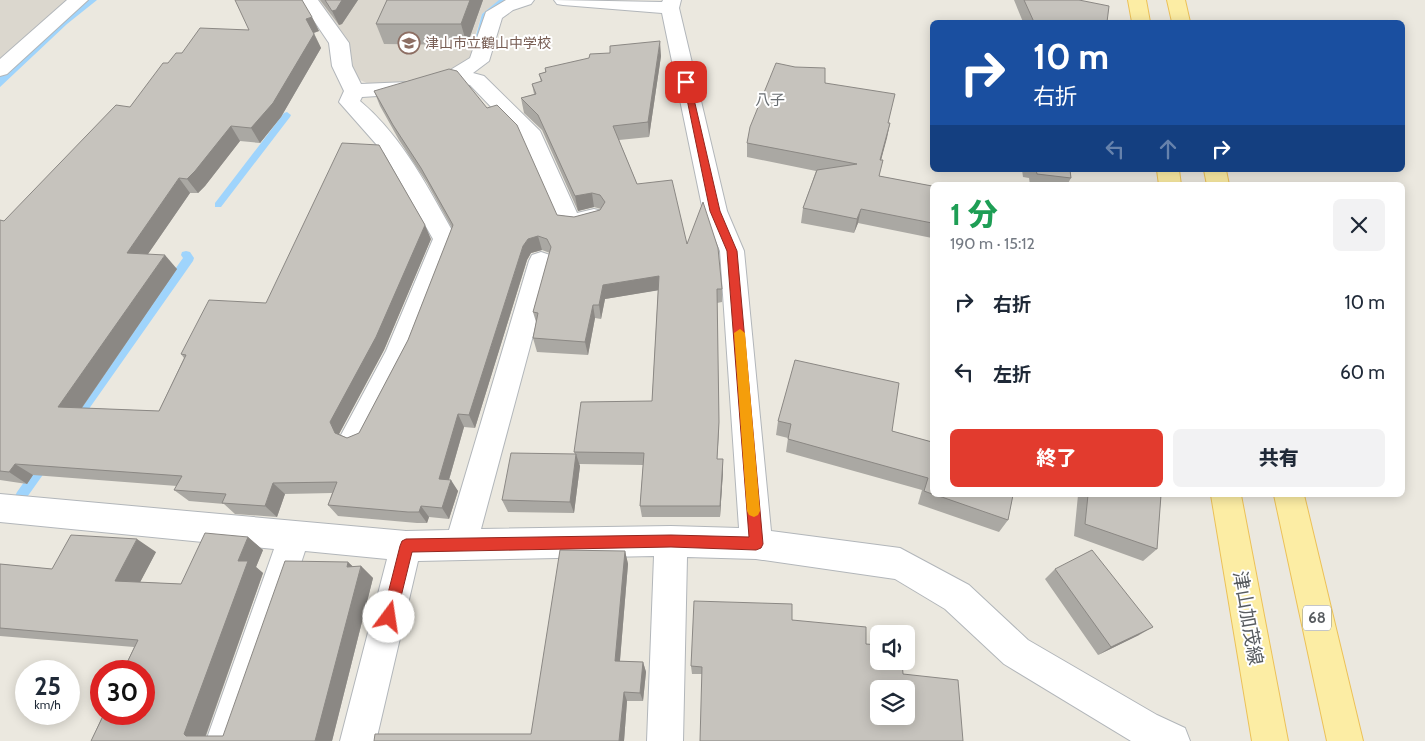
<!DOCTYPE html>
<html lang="ja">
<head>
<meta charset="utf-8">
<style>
	body { margin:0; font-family:Cabin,"Noto Sans JP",sans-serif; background:#f2f2f3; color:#1f2937; height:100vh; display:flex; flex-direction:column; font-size:19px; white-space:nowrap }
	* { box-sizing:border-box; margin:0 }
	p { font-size:16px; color:#747a83 }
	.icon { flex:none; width:28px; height:28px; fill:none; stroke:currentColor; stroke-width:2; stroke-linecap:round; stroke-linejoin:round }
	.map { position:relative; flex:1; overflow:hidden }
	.sheet { position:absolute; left:930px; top:182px; width:475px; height:315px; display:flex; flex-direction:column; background:#fff; border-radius:8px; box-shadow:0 2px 12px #0003 }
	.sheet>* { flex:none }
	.banner { position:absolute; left:930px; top:20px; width:475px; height:152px; border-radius:8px; box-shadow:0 2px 12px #0003; background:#1a4fa0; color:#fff; overflow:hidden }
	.fabs { position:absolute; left:870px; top:625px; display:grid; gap:10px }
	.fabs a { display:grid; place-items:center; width:45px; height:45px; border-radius:8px; background:#fff; box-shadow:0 2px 12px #0003; font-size:25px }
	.speed { position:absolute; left:15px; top:660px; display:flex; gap:10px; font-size:25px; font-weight:700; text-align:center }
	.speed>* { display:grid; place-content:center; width:65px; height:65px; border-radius:50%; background:#fff; box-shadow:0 2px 12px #0003; line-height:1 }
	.speed small { font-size:12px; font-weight:400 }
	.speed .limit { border:8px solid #d22; background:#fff; color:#111 }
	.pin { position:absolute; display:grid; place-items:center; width:42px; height:42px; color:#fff; margin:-21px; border-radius:10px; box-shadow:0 2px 8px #0006 }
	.me { position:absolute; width:55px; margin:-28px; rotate:14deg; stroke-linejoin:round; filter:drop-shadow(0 0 4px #0008) }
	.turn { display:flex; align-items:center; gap:18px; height:105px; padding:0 20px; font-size:22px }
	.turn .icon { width:65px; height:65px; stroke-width:2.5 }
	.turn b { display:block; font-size:35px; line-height:42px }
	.lanes { display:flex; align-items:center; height:48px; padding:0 20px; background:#0003; justify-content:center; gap:25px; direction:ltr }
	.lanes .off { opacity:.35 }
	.round { display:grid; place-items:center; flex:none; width:52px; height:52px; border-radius:8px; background:#f2f2f3 }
	.overview { display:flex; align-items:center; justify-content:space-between; height:85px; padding:0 20px }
	h1 { font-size:30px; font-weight:800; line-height:38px; color:#1e9e55 }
	.primary-button { display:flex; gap:10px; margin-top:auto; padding:10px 20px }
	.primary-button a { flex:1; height:58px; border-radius:8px; background:#e23b2e; color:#fff; font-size:20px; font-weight:800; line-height:58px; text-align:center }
	.primary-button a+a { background:#f2f2f3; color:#1f2937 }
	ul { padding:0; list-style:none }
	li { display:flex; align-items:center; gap:15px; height:70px; padding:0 20px }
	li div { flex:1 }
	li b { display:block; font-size:19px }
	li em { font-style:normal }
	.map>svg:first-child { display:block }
	.education { fill:#dbd7ce }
	.water { fill:#9fd4fc }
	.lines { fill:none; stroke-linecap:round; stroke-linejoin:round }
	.stream { fill:#9fd4fc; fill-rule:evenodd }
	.minor-casing { stroke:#b2b6ba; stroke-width:2 }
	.major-casing { stroke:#ecc158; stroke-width:2 }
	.minor { fill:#fff; fill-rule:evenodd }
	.major { fill:#fceda4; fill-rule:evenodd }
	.wall { fill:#aaa8a3 }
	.shaded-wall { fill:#8b8884 }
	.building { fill:#c6c3bd; stroke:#8b8884; fill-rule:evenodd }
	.route { fill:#e23b2e; stroke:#93261e }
	.slow { fill:#f59e0b }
	.labels { text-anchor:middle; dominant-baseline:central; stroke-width:4; stroke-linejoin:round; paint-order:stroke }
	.far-education-label { font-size:14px; fill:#785e54; stroke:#fff; text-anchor:start }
	.far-neighbourhood-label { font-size:15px; fill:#696e72; stroke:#fff }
	.shield { fill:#fff; stroke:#8a8d90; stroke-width:1 }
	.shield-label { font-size:15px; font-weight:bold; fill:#585c60 }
	.near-street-label { font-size:19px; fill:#585c60; stroke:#fff }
</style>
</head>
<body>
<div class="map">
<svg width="1425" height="741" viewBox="0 0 1425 741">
	<rect width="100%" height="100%" fill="#ebe8df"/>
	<!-- education -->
	<path class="education" d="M0 0H71L0 60Z
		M319 0H500L482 14 473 42V52L468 60 452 71 390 84 371 85 358 79 351 70 346 44Z"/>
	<!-- water -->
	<path class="water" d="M84 0H97L67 24 0 87V75Z"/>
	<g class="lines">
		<!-- stream -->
		<path class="stream" d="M499 0H508L490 15 482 43 475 45 474 43 482 14Z
			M287 112 291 115 290 117 221 207H215V203L284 113Z
			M186 251 190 252 194 258 193 261 79 423 75 424 71 423 69 419 71 415 183 258 181 255 182 252Z
			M43 460 47 461 49 465 47 469 25 500 21 502 17 500 15 496 17 492 39 461Z"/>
		<!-- minor casing -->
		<g class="minor-casing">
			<path id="minor" d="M67 0H88L7 74 0 76V59Z
				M300 0H318L349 43 352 66 361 84 408 82 447 72 470 58 486 12 506 0H534L531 4 513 10 502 18 489 61 473 73 484 76 540 131 577 213 594 209 602 211 606 217 602 223C589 227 575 233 562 229L522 139 470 85 454 82 408 94 362 97 360 101C404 138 429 190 457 239L413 352 366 444 356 448 346 444 341 435 386 351 433 239 384 153 339 102 344 91 332 66 329 43Z
				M554 0 662 2 663 0H681L679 8 727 211 744 251 771 531 900 548 969 585 1028 640 1157 715 1185 728 1190 741H1131L1004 664 945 609 895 579 756 559 687 557 683 741H647L654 556 418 561 376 741H340L387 559 305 551 242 741H206L274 549 0 522V494L406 531 449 530 529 261 532 255 541 252 550 255 553 261 481 529 671 526 739 528 720 251 703 211 662 13 563 5 557 4Z"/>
		</g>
		<!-- major casing -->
		<g class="major-casing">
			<path id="major" d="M1128 0H1146L1150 22H1132Z
				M1167 0H1185L1190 22H1172Z
				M1157 170H1179L1181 185H1159Z
				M1204 170H1226L1229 185H1207Z
				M1211 495H1241L1288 741H1252Z
				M1274 495H1304L1363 741H1327Z"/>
		</g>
		<!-- minor -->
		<use href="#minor" class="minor"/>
		<!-- major -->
		<use href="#major" class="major"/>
	</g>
	<!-- wall -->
	<path class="wall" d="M320 0H358L342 24 339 25Z
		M387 0H483L467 45 384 44 376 24Z
		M1014 0H1079L1107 22H1023Z
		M312 17 319 31 314 33 321 48 281 117 260 143 240 141 205 186 198 193H190L148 254 177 269 82 408 159 411 184 358 181 354 266 303 431 239 384 350 339 434 347 438 359 433 408 340 452 228 427 183 399 140 380 106 374 91 557 215 574 217 600 210 601 209 594 207 578 211 542 130 524 113 521 98 534 94 532 84 541 82 539 74 545 72V68L661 56 649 137 619 140 637 184 687 244 722 289V302L717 303 719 434 717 459 723 471 720 517H642L640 506 643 465 579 464 580 466 574 513 508 512 502 500 575 454 574 452 652 401 658 290 605 299 601 319 595 318 588 355 537 352 533 338 536 322 533 312 550 253 542 250 531 253 527 260 475 428 464 427 449 480 458 491 449 519 429 517 427 523H417L338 516 328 505 332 493 285 494 277 517 235 514 224 504 189 501 174 490 177 486 33 475 27 484 0 480V220L4 221 130 107 168 63 182 53 249 30Z
		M825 83 888 123H890L881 160 879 176 932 186V238L858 223 854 233 801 223 803 208 816 171 747 157V143Z
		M1022 170H1070L1071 178 1067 185H1030L1029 178 1023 177Z
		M778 421 892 431 932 442V495H1013L1008 520 999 532 918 504 922 490 786 452 788 438 776 435Z
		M1078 495H1161L1157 549 1143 561 1074 536Z
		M248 537 263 550 256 567 263 573 206 736H223L348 562 353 567 361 566 373 578 332 741H91L134 647 0 636V564L52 569 156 552 140 582 181 584Z
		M625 551 628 564 620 661 643 662 646 672 643 701H627L624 741H374L531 734Z
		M1055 569 1139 635 1098 655 1045 579Z
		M792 620 866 644 903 674H692L691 666Z"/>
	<!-- shaded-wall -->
	<path class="shaded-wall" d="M342 0H358L342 24 339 25 332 11Z
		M470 0H483L467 45 461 24Z
		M312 17 319 31 313 33 306 19Z
		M314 34 321 48 281 117 260 143 251 128Z
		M660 41 661 56 649 137 648 122Z
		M890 123 887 138 877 175 880 160Z
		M231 126 240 141 205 186 198 193 187 179Z
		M179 178 190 193 139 267 127 253Z
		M592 193 594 207 578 211 575 196Z
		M861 209 858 223 854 233 857 219Z
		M425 225 431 239 384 350 339 434 344 445 335 433 330 422Z
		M538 236 542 250 531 253 527 260 475 428 469 415 523 246 528 239Z
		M165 255 177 269 74 419 58 407Z
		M659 276 660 290 605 299 601 319 599 305 603 285Z
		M593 305 595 318 588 355 585 342Z
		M458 414 464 427 446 490 439 479Z
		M576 454 580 466 574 513 570 502Z
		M723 459V471L720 517V506Z
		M15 464 33 475 27 484 9 472Z
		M451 480 458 491 449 519 442 508Z
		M273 483 285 494 277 517 265 506Z
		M421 506 429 517 427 523 419 512Z
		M248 537 263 550 256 567 263 573 204 740 186 736 184 734 238 561Z
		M137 539 156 552 135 592 115 581Z
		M625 551 628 564 619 671 615 661Z
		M348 562 360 573 361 566 373 578 332 741H315Z
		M1153 627 1139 635 1098 655 1111 647Z
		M643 662 646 672 643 701 640 693Z
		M624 692 627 701 624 741H619Z"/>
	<!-- building -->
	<path class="building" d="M235 0H302L312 17 306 19 314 34 273 103 251 128 231 126 195 171 187 179 179 178 127 253 165 255 58 407 159 411 186 355 181 354 209 300 266 303 342 143 379 145 425 225 376 337 330 422 335 433 347 438 359 433 408 340 453 225 421 168 393 125 374 91 449 69 457 71 487 108 497 105 517 125 557 215 574 217 600 210 605 202 600 195 592 193 575 196 538 115 521 98 536 94 532 84 542 81 539 74 546 72 545 68 589 58 590 54 610 53V46L660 41 648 122 613 126 637 184 672 180 687 244 703 202 718 248 722 289H717L719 422 717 459H723L720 506H640L644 453 574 452 581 402 652 401 659 276 603 285 599 305H593L585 342 533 338 538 313 533 312 551 247 547 239 538 236 528 239 523 246 469 415 458 414 439 479 451 480 442 508 421 506 419 512H408L328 505 337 482 273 483 265 506 222 503 226 494 174 490 182 476 15 464 9 472 0 471V220L4 221 116 105 130 107 163 63H168L176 53H182L200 28 249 30Z
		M325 0H342L336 10 332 11Z
		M387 0H470L461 24H376Z
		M1024 0H1079L1109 6 1107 22H1034Z
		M776 63 795 67 825 68V83L895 94 888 123H890L880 160H883L879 176 932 186V223L861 209 857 219 803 208 817 170 857 164 747 143 750 127Z
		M1036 170H1070L1071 178 1037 174Z
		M795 360 899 383 892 431 932 442V494L924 491 928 478 788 439 791 424 778 421Z
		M511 453 576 454 570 502 502 500Z
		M936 495H1013L1008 520Z
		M1088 495H1161L1157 549 1085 524Z
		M205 533 248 537 238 561H248L184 734 186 736H223L285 561 348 562 347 567 361 566 315 741H91L104 714H144V671H123L138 640 0 628V564L52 569 71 535 137 539 115 581 181 584Z
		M560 550 625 551 615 661 643 662 640 693 624 692 619 741H374L375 734H531Z
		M1092 550 1153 627 1111 647 1055 569Z
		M694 601 792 604V620L866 627V644L879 645V661H902L903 674 958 680 963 741H700L702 667 691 666ZM879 689H906V716H879Z"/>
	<!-- route -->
	<path class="route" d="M683 80 690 82 720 211 737 251 763 544 761 548 756 550 671 547 412 552 396 617 394 622 389 624 384 622 382 617 400 546 402 541 406 539 671 535 749 537 727 251 710 211Z"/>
	<!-- slow -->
	<path class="slow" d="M740 329 745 333 760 511 758 515 754 517 749 515 747 511 734 333Z"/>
	<!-- icons -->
	<defs>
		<g id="school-ring" transform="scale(1.125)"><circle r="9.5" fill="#fff" stroke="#8d6e63" stroke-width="1.5"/><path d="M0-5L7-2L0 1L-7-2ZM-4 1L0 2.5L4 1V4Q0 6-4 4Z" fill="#8d6e63"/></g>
	</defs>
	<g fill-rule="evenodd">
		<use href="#school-ring" x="409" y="43"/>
	</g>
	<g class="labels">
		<!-- far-education labels -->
		<g class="far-education-label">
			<text x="425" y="43">津山市立鶴山中学校</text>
		</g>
		<!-- far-neighbourhood labels -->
		<g class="far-neighbourhood-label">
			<text x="770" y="100">八子</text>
		</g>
		<!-- shield labels -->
		<rect class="shield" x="1303" y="605.5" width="28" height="25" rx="4"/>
		<g class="shield-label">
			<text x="1317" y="618">68</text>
		</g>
		<!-- near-street labels -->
		<g class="near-street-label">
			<text transform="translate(1248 618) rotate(80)">津山加茂線</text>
		</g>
	</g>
</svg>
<div class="fabs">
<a><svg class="icon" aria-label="sound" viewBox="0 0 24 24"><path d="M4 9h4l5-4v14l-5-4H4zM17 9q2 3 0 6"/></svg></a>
<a><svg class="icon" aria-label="layers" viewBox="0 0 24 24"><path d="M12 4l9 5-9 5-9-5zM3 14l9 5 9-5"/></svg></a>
</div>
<div class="speed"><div>25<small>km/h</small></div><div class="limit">30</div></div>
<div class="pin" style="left:686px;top:82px;background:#d93025"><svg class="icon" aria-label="arrive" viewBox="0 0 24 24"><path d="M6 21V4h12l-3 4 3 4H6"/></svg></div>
<svg class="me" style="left:389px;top:617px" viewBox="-20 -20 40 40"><circle r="19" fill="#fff"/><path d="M0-13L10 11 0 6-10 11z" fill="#e23b2e"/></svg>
<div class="banner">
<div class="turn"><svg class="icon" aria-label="right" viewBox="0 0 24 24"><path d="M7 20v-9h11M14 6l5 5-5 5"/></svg><div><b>10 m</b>右折</div></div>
<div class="lanes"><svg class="icon off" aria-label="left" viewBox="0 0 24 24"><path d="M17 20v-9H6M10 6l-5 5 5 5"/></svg><svg class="icon off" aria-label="ahead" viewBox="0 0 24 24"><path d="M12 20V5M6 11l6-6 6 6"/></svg><svg class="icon" aria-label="right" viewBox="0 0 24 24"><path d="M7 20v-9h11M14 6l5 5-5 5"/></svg></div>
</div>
<section class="sheet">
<div class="overview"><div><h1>1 分</h1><p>190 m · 15:12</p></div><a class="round"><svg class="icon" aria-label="close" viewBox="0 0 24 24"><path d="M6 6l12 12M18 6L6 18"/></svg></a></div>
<ul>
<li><svg class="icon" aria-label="right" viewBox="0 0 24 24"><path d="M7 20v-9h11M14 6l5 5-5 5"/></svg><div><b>右折</b></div><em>10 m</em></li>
<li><svg class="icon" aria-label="left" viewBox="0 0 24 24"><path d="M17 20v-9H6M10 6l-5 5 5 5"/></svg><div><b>左折</b></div><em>60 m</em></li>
</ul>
<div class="primary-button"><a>終了</a><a>共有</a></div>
</section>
</div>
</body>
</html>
